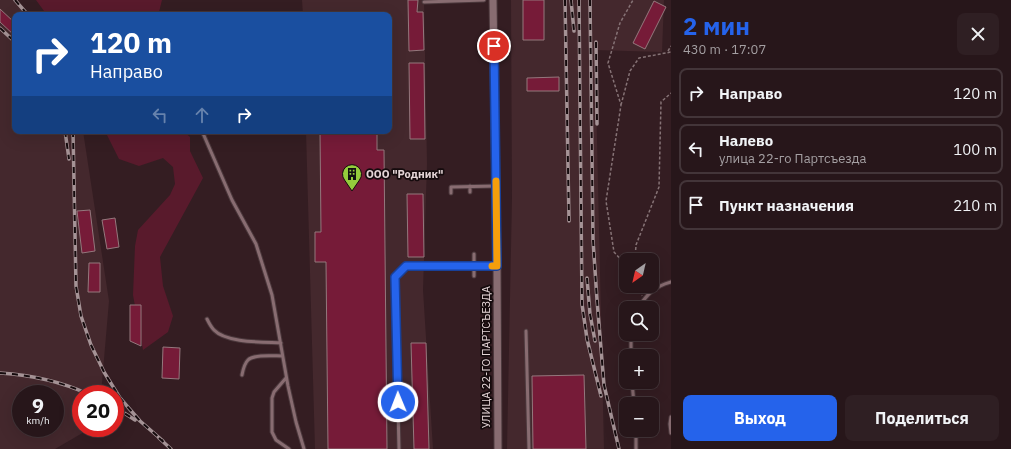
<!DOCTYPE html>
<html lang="ru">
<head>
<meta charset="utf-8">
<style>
	body { margin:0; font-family:"IBM Plex Sans",sans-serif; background:#2f1f23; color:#f1f3f6; height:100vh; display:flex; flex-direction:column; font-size:15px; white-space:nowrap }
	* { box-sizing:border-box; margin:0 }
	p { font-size:13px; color:#a49fa2 }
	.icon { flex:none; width:22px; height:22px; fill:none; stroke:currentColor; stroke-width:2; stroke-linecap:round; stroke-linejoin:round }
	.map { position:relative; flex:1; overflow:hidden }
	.side { display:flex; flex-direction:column; background:#27161a; width:340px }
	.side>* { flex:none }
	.guide { position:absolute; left:12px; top:12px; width:380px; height:122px; border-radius:8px; box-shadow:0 4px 16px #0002,0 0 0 1px #433539; background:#1a4fa0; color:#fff; overflow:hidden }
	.needle { width:26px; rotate:214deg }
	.tools { position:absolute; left:619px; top:253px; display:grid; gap:8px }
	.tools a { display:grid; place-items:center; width:40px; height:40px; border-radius:8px; background:#27161a; box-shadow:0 4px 16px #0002,0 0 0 1px #433539; font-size:20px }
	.speed { position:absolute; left:12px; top:385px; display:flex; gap:8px; font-size:20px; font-weight:700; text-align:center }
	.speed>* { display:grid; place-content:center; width:52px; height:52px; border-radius:50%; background:#27161a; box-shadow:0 4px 16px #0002,0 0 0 1px #433539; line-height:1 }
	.speed small { font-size:10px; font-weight:400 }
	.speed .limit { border:6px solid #d22; background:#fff; color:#111 }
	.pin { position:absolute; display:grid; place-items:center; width:34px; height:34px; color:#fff; margin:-17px; border:2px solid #fff; border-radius:50%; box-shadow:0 1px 4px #0007 }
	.me { position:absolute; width:44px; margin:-22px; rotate:359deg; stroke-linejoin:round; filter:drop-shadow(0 0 3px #0008) }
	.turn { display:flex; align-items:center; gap:14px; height:84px; padding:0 12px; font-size:18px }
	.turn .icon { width:52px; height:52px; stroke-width:2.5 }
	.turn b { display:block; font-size:28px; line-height:34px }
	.lanes { display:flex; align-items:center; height:38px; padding:0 12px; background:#0003; justify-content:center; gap:20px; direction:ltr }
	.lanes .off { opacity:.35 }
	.round { display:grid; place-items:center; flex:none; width:42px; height:42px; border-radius:8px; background:#2f1f23 }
	.headline { display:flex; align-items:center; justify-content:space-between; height:68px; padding:0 12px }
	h1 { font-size:24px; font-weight:700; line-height:30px; color:#2563eb }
	.action { display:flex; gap:8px; margin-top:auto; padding:8px 12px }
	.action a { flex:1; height:46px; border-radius:8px; background:#2563eb; color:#fff; font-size:16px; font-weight:700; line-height:46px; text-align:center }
	.action a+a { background:#2f1f23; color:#f1f3f6 }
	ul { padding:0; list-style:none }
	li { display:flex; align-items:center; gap:12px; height:50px; margin:0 8px 6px; padding:0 4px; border:2px solid #433539; border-radius:8px }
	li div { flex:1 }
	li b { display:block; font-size:15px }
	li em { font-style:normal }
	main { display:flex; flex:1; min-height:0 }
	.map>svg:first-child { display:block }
	.built { fill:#44282d; fill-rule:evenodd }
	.green { fill:#591a2c }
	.building { fill:#761b38; stroke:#94787d }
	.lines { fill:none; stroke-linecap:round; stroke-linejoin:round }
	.service-casing { stroke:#4b383c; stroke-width:5 }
	.tertiary-casing { stroke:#4b383c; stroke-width:9 }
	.path { stroke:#867376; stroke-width:1.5; stroke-dasharray:3 2; stroke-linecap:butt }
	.service { stroke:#886c71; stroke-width:3 }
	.tertiary { stroke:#886c71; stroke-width:7 }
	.rail-casing { stroke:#a59396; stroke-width:3.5 }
	.rail { stroke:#150b0d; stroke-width:2; stroke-dasharray:6; stroke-linecap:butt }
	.route-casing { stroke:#184099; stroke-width:10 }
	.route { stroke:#2563eb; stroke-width:7 }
	.slow { stroke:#f59e0b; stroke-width:7 }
	.labels { text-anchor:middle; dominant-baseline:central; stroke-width:3.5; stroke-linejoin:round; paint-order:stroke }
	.poi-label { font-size:11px; font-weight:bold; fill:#e5d5d7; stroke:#150b0d; text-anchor:start }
	.street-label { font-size:11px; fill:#e5d5d7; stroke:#150b0d }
</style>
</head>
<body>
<main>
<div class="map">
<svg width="671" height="449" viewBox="0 0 671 449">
	<rect width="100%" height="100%" fill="#341d22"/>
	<!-- built -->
	<path class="built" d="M0 0H17L26 15H15V131H83L109 301 101 394H81V428H91L55 449H0ZM21 394H55V428H21Z
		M302 0H424L427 164 423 290 433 449H315L306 131H389V15H303Z
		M511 0H664L662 52 595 50 604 449H507L512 198Z"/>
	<!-- green -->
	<path class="green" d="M36 0H162L159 12 160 15H47Z
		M105 131H183L190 137V151L203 178 160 257 163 286 173 316 168 332 143 350 133 295 135 246 138 230 170 195 175 184 173 167 163 158 139 166 119 159Z"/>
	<!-- building -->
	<path class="building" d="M408 0H418L417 12H423L424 50 409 51Z
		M523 0H544V40H523Z
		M654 1 666 7 645 49 633 43Z
		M0 9 15 23V36L0 22Z
		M409 63H424L425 139H410Z
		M559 77V91H527V78Z
		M320 131H377V150H384L387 449H328L326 262H315V232H321Z
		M407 194H423L424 257H408Z
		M90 210 95 251 82 253 77 211Z
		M115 218 119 247 107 249 102 220Z
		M89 263H100V292H88Z
		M130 305H141V346L130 341Z
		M411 343H426L429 449H414Z
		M163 347 180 348 179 379 162 378Z
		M584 375 586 449H533L532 376Z"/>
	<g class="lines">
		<!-- service casing -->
		<g class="service-casing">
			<path id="service" d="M424 2 484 0
				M202 131 232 200 256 244 272 295 288 386 296 422 304 449
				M470 186V192
				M451 193V187L496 186
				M474 254V276
				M638 308C648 293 654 287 671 282
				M207 319C209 323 211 327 214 330 226 343 264 342 281 343
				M526 331 529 449
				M631 356V334
				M242 375C243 370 244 364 248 360 254 354 274 356 282 356
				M286 378 274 392 272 398V432L276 440 289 449
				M632 382 634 404
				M671 417 670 424 671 433
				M636 430V449
				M399 449 395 277 406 266H497"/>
		</g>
		<!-- tertiary casing -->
		<g class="tertiary-casing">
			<path id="tertiary" d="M493 0 497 266 498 449"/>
		</g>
		<!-- path -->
		<path class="path" d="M668 51 671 46
			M621 105 630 71 639 58 671 52
			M635 260 636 245 659 187 661 102 671 93
			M626 265 614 252 606 201 621 105 608 63 620 23 633 0
			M639 286 642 296"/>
		<!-- service -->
		<use href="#service" class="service"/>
		<!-- tertiary -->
		<use href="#tertiary" class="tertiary"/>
		<!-- rail casing -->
		<g class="rail-casing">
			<path id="rail" d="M15 0 28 15
				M565 0 569 221
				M571 0 574 31
				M579 0 582 304 587 339 601 396
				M590 0 593 240 597 300 604 385 619 449
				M0 28 15 42
				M596 42 597 124
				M65 131 69 159
				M73 131 76 286 81 316 91 345 104 372 120 398 140 421 163 441
				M587 278 590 314 595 341
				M0 373C30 375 60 381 88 394
				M115 407 135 420
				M159 438 171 449"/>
		</g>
		<!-- rail -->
		<use href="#rail" class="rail"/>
	</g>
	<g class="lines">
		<!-- route casing -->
		<g class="route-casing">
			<path id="route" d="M398 402 395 277 406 266H497L494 46"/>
		</g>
		<!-- route -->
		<use href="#route" class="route"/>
		<!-- slow -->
		<path class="slow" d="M492 266H497L496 181"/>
	</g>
	<!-- icons -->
	<defs>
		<g id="building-pin" transform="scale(1)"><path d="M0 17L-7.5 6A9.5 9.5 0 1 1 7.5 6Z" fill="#94cc3c" stroke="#150b0d"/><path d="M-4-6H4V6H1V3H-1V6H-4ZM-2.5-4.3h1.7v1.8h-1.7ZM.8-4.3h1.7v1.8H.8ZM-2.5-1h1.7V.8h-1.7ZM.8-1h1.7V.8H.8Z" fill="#111"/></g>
	</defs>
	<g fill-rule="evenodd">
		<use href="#building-pin" x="352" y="174"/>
	</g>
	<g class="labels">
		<!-- poi labels -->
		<g class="poi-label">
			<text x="366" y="174">ООО "Родник"</text>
		</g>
		<!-- street labels -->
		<g class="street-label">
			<text transform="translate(486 357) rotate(-90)">УЛИЦА 22-ГО ПАРТСЪЕЗДА</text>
		</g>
	</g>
</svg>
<div class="tools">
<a><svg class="needle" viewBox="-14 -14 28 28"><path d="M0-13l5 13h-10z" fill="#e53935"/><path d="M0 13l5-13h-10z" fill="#a49fa2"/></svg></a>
<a><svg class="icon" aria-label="search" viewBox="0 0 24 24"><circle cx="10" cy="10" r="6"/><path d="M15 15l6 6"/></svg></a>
<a>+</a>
<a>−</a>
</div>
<div class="speed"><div>9<small>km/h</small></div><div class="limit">20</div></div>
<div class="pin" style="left:494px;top:46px;background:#d93025"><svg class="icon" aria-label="arrive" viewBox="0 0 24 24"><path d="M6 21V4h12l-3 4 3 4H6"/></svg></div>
<svg class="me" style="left:398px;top:402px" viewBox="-20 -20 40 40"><circle r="17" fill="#2563eb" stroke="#fff" stroke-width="3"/><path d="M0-11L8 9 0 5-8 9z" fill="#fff"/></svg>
<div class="guide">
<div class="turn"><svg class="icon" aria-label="right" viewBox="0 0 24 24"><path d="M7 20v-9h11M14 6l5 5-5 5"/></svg><div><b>120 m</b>Направо</div></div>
<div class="lanes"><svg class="icon off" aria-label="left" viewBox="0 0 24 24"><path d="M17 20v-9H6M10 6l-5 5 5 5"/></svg><svg class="icon off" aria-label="ahead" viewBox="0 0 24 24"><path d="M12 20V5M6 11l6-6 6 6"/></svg><svg class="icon" aria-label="right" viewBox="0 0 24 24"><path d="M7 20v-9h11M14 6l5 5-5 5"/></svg></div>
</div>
</div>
<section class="side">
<div class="headline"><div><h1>2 мин</h1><p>430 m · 17:07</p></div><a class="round"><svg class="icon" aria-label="close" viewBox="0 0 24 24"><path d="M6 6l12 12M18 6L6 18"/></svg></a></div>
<ul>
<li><svg class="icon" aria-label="right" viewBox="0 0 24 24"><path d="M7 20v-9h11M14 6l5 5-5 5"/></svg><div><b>Направо</b></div><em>120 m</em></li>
<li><svg class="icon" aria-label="left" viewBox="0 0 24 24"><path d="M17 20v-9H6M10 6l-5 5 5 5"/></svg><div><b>Налево</b><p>улица 22-го Партсъезда</p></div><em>100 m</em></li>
<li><svg class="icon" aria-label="arrive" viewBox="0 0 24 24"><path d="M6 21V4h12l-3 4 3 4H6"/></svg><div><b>Пункт назначения</b></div><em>210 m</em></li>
</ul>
<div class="action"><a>Выход</a><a>Поделиться</a></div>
</section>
</main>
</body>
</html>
